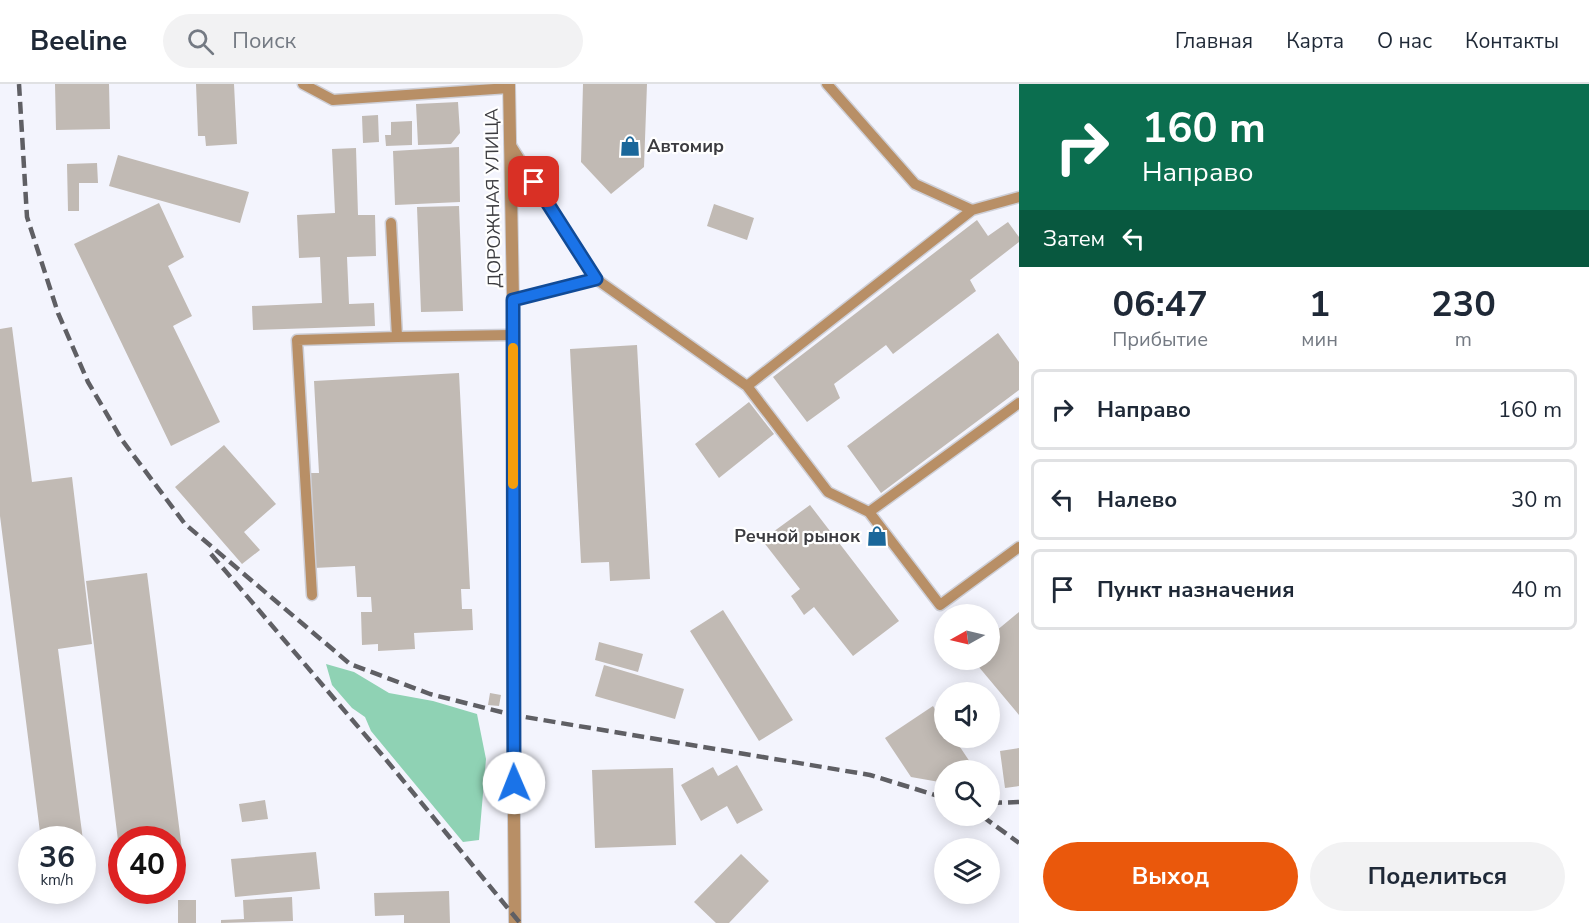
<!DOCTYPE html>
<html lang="ru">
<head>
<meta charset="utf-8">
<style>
	body { margin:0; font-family:"Nunito Sans",sans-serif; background:#f2f2f3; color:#1f2937; height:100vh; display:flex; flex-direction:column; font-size:22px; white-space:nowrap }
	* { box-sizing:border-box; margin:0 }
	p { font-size:20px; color:#747a83 }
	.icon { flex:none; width:33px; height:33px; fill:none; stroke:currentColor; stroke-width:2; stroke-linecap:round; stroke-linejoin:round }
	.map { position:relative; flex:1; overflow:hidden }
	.drawer { display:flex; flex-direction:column; background:#fff; width:570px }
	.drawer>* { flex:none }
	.hud { background:#0b6e4f; color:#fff; overflow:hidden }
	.needle { width:39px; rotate:262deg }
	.controls { position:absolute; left:934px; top:520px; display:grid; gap:12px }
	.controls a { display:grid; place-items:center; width:66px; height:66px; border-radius:50%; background:#fff; box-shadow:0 3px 15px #0003; font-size:30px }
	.speed { position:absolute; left:18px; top:742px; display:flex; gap:12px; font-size:30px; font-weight:700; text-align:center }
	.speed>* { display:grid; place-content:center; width:78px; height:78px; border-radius:50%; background:#fff; box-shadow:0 3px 15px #0003; line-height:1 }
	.speed small { font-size:15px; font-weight:400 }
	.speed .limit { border:9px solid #d22; background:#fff; color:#111 }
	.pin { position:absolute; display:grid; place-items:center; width:51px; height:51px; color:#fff; margin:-26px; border-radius:12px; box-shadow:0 3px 9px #0006 }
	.me { position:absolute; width:66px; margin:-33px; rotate:359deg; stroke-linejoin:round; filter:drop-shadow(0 0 4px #0008) }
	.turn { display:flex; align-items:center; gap:21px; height:126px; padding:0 24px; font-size:27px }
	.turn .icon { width:78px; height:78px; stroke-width:2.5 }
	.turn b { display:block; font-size:42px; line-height:51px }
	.then { display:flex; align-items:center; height:57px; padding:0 24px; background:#0003; gap:12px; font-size:22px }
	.eta { display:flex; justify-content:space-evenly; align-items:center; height:102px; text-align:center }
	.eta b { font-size:36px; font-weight:700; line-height:42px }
	.action { display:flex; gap:12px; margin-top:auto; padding:12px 24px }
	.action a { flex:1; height:69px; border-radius:36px; background:#ea580c; color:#fff; font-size:24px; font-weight:700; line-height:69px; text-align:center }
	.action a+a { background:#f2f2f3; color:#1f2937 }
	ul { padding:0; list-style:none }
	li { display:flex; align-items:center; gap:18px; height:81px; margin:0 12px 9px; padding:0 12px; border:3px solid #e0e1e3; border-radius:9px }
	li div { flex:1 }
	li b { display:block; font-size:22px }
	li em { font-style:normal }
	header { display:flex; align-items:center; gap:36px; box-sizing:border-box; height:84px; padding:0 30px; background:#fff; border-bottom:2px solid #e0e1e3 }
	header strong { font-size:28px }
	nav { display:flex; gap:33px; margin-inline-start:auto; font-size:21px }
	.search { width:420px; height:54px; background:#f2f2f3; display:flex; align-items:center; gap:15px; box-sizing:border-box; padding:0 21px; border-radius:33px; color:#747a83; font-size:22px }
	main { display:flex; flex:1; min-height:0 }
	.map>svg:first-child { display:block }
	.green { fill:#8fd2b4 }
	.building { fill:#c1bab4 }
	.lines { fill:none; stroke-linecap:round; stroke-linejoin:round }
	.service-casing { stroke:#cecfd7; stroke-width:13 }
	.tertiary-casing { stroke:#cecfd7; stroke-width:14 }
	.service { stroke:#b88f66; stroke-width:10 }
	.tertiary { stroke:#b88f66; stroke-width:12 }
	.rail { stroke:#5f5f64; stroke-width:4.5; stroke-dasharray:12 6; stroke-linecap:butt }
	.route-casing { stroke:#114b97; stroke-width:15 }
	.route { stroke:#1a73e8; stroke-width:10 }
	.slow { stroke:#f59e0b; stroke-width:10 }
	.labels { text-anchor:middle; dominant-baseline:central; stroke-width:4.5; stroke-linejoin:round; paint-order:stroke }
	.poi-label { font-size:18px; font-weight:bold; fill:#3c3c40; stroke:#fff; text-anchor:start }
	.street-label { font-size:18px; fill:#3c3c40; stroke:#fff }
</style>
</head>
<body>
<header>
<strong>Beeline</strong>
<div class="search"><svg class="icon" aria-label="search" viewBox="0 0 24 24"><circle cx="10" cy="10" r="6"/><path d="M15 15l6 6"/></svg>Поиск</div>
<nav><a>Главная</a><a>Карта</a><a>О нас</a><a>Контакты</a></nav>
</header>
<main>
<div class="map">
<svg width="1019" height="839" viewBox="0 0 1019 839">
	<rect width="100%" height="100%" fill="#f3f4fd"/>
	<!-- green -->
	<path class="green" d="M326 580 354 588 389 609 433 617 477 630 486 675 479 756 463 758 371 647 365 633 352 624 332 601Z"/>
	<!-- building -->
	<path class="building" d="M55 0H109L110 45 56 46Z
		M196 0H234L237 60 206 62 205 52H198Z
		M583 0H647L644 83 611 110 581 78Z
		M458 18 460 49 451 60 418 61 416 20Z
		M378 31 379 58 363 59 362 32Z
		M412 37V61L386 62 385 51H391V38Z
		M459 63 460 118 395 121 393 67Z
		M356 64 358 131H375L376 172 347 173 349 220 374 219 375 242 253 246 252 222 322 219 320 173 299 174 297 131 335 129 332 65Z
		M118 71 249 108 240 139 109 102Z
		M97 79 98 99H79V127H68L67 80Z
		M159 119 184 173 168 182 192 232 173 242 220 338 171 362 74 160Z
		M714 120 754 134 747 156 707 142Z
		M459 122 463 227 421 228 417 123Z
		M977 136 988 152 1008 138 1019 153V158L970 196 976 207 893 270 886 261 834 300 840 314 807 338 773 293Z
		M12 243 32 398 72 393 92 560 58 565 83 756H41L0 432V245Z
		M998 249 1019 278V306L881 409 847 362Z
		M637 261 650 495 610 497 609 478 581 479 570 265Z
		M459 289 470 505H461L462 525H472L473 546 414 549 415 565 378 567V560L362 561 361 528H372L371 513H357L355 482 314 484 309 389H319L314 297Z
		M749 318 774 350 719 394 695 360Z
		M224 361 276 420 244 448 260 466 242 480 175 403Z
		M810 421 899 537 853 572 814 523 804 531 791 512 800 505 762 456Z
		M147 489 183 774 172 775V756H122L120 773 86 497Z
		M723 526 793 636 759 657 690 547Z
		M1019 528V631L973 576H990V552Z
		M599 558 643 570 638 588 595 576Z
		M604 581 684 605 675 635 595 612Z
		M490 609 501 611 499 622 488 621Z
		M933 622 945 641V654H954L976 687H945V699L911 693 885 654Z
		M1019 664V702L1005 704 1000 667Z
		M737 681 763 726 737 740 727 722 701 737 681 701 713 683 718 692Z
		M673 684 676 761 595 764 592 686Z
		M265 716 268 735 242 738 239 720Z
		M316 768 320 805 235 813 231 775Z
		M741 770 769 797 729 839H716L694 818Z
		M449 807 450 839H404V831L375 832 374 809Z
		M292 813 293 837 221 839V836L244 835 243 816Z
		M178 816H196V839H178Z"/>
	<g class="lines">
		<!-- service casing -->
		<g class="service-casing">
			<path id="service" d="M303 0 333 16 509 4
				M827 0 915 100 972 126
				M510 60 596 195
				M391 139 397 253 513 251
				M513 216 596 195 747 302 828 408 869 428 940 521 1019 463
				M747 302 972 126 1019 113
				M869 428 1019 319
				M312 511 297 256 397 253"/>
		</g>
		<!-- tertiary casing -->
		<g class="tertiary-casing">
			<path id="tertiary" d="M509 0 513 216V631L515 839"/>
		</g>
		<!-- service -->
		<use href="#service" class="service"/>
		<!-- tertiary -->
		<use href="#tertiary" class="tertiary"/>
		<!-- rail -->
		<path class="rail" d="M19 0 27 133 58 229 88 298 122 356 185 440 350 580 430 610 513 631 870 691 945 714
			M211 470 383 672 520 839
			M990 719 1019 718
			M982 732 1019 759"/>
	</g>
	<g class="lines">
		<!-- route casing -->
		<g class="route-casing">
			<path id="route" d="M514 699 513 216 596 195 534 98"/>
		</g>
		<!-- route -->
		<use href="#route" class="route"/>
		<!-- slow -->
		<path class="slow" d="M513 400V264"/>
	</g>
	<!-- icons -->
	<defs>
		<g id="shop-bare" transform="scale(1.62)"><path d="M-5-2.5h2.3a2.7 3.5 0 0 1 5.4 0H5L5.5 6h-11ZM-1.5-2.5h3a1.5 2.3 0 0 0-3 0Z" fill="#1a679a" stroke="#fff" stroke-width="2.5" paint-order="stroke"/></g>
	</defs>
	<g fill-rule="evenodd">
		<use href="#shop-bare" x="630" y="62"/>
		<use href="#shop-bare" x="877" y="452"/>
	</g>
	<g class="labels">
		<!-- poi labels -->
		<g class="poi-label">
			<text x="647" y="62">Автомир</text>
			<text x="860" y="452" text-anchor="end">Речной рынок</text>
		</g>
		<!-- street labels -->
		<g class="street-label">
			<text transform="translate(493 114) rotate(-91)">ДОРОЖНАЯ УЛИЦА</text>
		</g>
	</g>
</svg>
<div class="controls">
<a><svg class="needle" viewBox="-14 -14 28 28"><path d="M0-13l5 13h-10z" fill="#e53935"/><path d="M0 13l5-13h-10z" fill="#747a83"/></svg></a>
<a><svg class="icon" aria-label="sound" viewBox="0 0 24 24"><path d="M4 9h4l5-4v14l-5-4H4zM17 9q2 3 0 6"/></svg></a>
<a><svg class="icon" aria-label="search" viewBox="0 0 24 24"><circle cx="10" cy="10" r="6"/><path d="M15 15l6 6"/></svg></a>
<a><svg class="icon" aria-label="layers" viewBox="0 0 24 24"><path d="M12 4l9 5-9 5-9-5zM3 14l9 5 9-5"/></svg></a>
</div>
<div class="speed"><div>36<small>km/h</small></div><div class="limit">40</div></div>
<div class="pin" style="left:534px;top:98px;background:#d93025"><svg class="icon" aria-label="arrive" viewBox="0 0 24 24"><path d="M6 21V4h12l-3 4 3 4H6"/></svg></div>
<svg class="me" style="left:514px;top:699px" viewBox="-20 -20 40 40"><circle r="19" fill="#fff"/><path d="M0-13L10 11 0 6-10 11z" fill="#1a73e8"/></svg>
</div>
<section class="drawer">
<div class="hud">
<div class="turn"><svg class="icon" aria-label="right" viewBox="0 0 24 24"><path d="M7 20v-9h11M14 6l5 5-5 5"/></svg><div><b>160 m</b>Направо</div></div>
<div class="then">Затем<svg class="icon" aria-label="left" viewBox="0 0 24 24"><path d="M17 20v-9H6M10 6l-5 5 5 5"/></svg></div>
</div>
<div class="eta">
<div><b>06:47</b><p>Прибытие</p></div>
<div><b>1</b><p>мин</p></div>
<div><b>230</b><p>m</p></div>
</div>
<ul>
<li><svg class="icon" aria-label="right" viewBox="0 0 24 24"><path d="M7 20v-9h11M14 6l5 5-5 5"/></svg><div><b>Направо</b></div><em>160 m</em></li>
<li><svg class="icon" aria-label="left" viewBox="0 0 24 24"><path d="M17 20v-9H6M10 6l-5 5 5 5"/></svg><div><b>Налево</b></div><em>30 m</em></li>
<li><svg class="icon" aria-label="arrive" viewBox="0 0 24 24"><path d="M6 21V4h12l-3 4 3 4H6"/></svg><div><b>Пункт назначения</b></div><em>40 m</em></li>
</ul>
<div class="action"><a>Выход</a><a>Поделиться</a></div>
</section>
</main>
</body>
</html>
